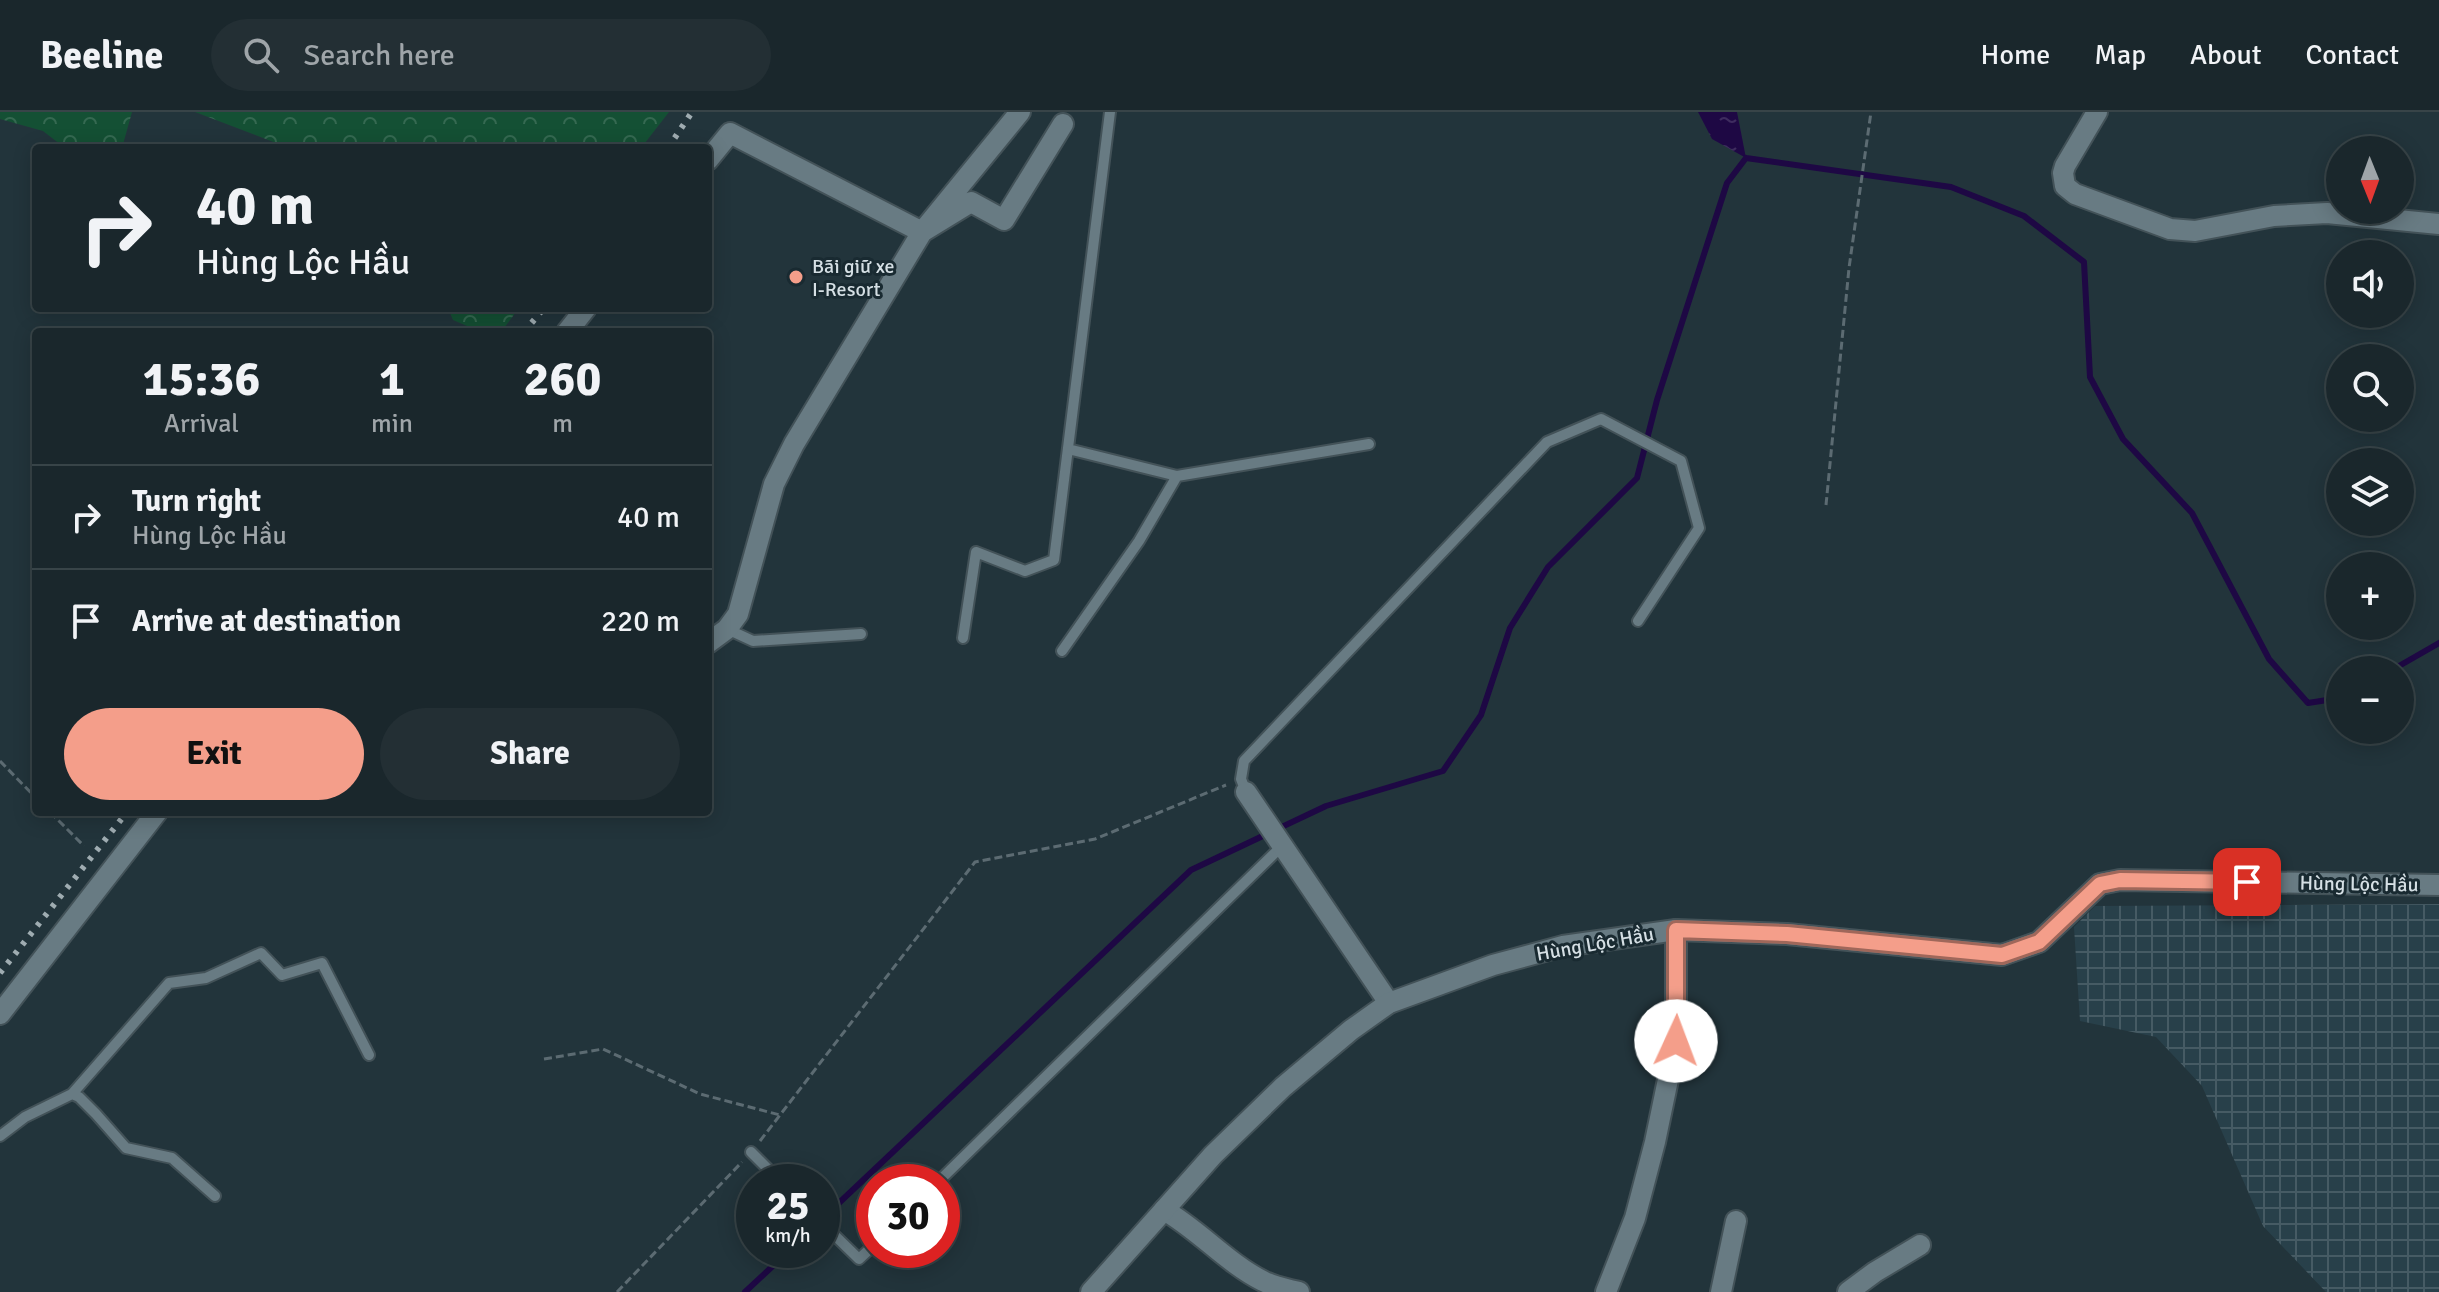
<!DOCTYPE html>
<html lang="en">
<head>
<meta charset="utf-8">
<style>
	body { margin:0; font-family:Signika,sans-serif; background:#232f34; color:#f1f3f6; height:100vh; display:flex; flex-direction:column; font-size:30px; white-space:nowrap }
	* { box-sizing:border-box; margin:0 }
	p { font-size:26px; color:#9fa5a9 }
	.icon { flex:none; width:44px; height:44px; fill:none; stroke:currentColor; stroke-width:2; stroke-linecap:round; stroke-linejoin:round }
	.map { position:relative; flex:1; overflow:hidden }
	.drawer { position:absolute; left:32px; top:216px; width:680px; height:488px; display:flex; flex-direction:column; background:#1a272c; border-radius:8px; box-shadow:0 4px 20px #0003,0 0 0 2px #384448 }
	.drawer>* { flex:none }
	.banner { position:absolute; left:32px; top:32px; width:680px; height:168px; border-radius:8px; box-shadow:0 4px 20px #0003,0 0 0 2px #384448; background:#1a272c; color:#f1f3f6; overflow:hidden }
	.needle { width:52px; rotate:179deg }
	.tools { position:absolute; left:2326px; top:24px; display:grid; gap:16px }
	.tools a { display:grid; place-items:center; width:88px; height:88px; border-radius:50%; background:#1a272c; box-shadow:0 4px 20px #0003,0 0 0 2px #384448; font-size:40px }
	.speed { position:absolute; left:736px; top:1052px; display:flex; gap:16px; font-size:40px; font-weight:700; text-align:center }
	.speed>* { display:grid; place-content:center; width:104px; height:104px; border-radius:50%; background:#1a272c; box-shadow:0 4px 20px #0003,0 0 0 2px #384448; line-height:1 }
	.speed small { font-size:20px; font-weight:400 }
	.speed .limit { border:12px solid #d22; background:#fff; color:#111 }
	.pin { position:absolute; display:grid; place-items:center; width:68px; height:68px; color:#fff; margin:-34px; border-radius:16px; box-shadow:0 4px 12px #0006 }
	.me { position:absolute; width:88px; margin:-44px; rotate:2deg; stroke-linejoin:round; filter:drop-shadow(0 0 6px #0008) }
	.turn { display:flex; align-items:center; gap:28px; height:168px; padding:0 32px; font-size:36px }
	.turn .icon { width:104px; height:104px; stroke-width:2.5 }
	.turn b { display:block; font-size:56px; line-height:68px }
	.eta { display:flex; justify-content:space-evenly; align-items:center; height:136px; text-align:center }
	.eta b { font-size:48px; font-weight:700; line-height:56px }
	.action { display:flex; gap:16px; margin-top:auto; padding:16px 32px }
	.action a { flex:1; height:92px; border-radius:48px; background:#f49e8a; color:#111; font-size:32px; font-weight:700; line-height:92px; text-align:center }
	.action a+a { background:#232f34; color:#f1f3f6 }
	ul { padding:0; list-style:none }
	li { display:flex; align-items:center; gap:24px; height:104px; padding:0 32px; border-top:2px solid #384448 }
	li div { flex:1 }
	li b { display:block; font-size:30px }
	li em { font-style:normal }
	header { display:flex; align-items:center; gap:48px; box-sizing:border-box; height:112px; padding:0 40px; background:#1a272c; border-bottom:2px solid #384448 }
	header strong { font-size:38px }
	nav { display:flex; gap:44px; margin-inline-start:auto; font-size:28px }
	.search { width:560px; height:72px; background:#232f34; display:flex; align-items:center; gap:20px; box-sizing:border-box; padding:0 28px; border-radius:44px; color:#9fa5a9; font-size:30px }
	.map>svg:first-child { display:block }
	.industrial { fill:url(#industrial-grid) }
	.forest { fill:url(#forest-crowns) }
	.water { fill:url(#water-ripples) }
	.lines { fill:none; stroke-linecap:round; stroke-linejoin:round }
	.stream { stroke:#1e0844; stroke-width:6 }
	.service-casing { stroke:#435258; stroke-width:14 }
	.minor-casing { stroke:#435258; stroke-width:24 }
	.tertiary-casing { stroke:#435258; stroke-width:24 }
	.path { stroke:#5c6b72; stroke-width:3; stroke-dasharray:8 4; stroke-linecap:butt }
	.service { stroke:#687b83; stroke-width:10 }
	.minor { stroke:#687b83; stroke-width:20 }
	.tertiary { stroke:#687b83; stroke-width:20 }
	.rail { stroke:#9facb1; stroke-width:6; stroke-dasharray:4 8; stroke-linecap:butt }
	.route-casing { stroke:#9f675a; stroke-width:20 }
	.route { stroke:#f49e8a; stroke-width:14 }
	.poi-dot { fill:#f49e8a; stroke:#192a31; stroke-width:3 }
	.labels { text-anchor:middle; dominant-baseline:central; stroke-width:6; stroke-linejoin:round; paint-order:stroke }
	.poi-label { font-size:20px; fill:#d5dfe4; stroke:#192a31; text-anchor:start }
	.street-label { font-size:20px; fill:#d5dfe4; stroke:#192a31 }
</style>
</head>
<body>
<header>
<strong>Beeline</strong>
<div class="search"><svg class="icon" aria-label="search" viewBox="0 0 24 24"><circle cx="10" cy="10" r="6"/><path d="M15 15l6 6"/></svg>Search here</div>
<nav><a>Home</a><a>Map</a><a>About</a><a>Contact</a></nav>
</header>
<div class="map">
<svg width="2439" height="1180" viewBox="0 0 2439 1180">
	<defs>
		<pattern id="industrial-grid" width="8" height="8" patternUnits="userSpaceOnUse" patternTransform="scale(2)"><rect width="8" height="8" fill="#28404a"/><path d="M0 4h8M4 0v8" fill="none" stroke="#465b64"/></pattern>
		<pattern id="forest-crowns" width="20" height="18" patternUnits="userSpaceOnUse" patternTransform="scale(2)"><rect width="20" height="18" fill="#145034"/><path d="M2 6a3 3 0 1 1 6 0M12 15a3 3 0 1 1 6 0" fill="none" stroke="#356951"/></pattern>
		<pattern id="water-ripples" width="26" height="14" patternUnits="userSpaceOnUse" patternTransform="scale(2)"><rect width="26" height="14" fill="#1e0844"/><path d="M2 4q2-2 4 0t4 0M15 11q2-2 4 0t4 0" fill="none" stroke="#3e2c5f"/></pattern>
	</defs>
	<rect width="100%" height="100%" fill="#22343b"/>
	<!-- industrial -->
	<path class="industrial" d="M2439 792V1180H2326L2263 1114 2202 974 2156 925 2080 909 2074 815 2095 794Z"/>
	<!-- forest -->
	<path class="forest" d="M0 0H132L122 36H65L43 19 0 7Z
		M195 0H669L641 36H289Z
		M448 196H519L501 220H481L453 208Z"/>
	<!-- water -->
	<path class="water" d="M1698 0H1737L1746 46 1712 27Z"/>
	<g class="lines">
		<!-- stream -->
		<path class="stream" d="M1746 46 1951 75 2024 104 2084 150 2090 265 2123 327 2192 401 2269 547 2308 591 2340 586
			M2392 558 2439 531
			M822 1107 1191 758 1326 694 1443 659 1481 603 1510 516 1548 455 1637 366 1657 288 1727 71 1746 46
			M745 1180 790 1138"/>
		<!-- service casing -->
		<g class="service-casing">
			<path id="service" d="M1068 337 1177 364 1369 332
				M727 517 753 529 861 522
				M963 526 976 440 1025 459 1054 448 1110 0
				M1062 539 1139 429 1177 364
				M1246 680 1241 667 1244 649 1547 330 1601 307 1681 349 1699 416 1638 509
				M72 982 169 871 206 866 261 841 282 863 322 851 369 943
				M0 1024 25 1005 72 982 79 985 96 1002 126 1036 172 1046 215 1084
				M751 1040 781 1070
				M938 1070 1283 733
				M822 1111 859 1147 874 1133"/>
		</g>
		<!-- minor casing -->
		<g class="minor-casing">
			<path id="minor" d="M2097 0 2065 54 2063 61 2065 74 2075 82 2170 117 2195 119 2274 104 2327 101 2439 112
				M708 48 730 21 922 120 971 90 1004 108 1063 12
				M567 220 586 196
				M708 531 727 517 738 502 774 372 794 332 922 120 1020 0
				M1246 680 1389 891
				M0 902 157 700
				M1164 1098C1199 1118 1227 1151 1263 1169 1274 1175 1287 1177 1299 1180
				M1606 1180 1635 1106 1655 1030 1676 929V818
				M1721 1180 1736 1109
				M1848 1180 1875 1160 1920 1133"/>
		</g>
		<!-- tertiary casing -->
		<g class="tertiary-casing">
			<path id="tertiary" d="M1091 1180 1213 1043 1283 975 1351 918 1389 891 1493 853 1563 834 1676 818 1787 822 2002 843 2039 830 2100 772 2120 768 2439 773"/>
		</g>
		<!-- path -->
		<path class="path" d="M1826 393 1849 156 1871 0
			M0 649 36 686
			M50 700 84 734
			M544 947 603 937 700 982 780 1003
			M760 1029 975 750 1095 727 1226 673
			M617 1180 742 1050"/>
		<!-- service -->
		<use href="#service" class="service"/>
		<!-- minor -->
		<use href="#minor" class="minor"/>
		<!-- tertiary -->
		<use href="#tertiary" class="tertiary"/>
		<!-- rail -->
		<path class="rail" d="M668 36 692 0
			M524 220 544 196
			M0 861 127 700"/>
	</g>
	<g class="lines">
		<!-- route casing -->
		<g class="route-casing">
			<path id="route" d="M1676 929V818L1787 822 2002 843 2039 830 2100 772 2120 768 2247 770"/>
		</g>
		<!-- route -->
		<use href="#route" class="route"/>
	</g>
	<!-- markers -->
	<circle class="poi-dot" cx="796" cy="165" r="8"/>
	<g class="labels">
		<!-- poi labels -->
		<g class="poi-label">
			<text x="812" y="154">Bãi giữ xe<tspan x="812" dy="23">I-Resort</tspan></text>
		</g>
		<!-- street labels -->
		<g class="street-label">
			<text transform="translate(2359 772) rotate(1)">Hùng Lộc Hầu</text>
			<text transform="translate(1595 832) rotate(-10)">Hùng Lộc Hầu</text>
		</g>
	</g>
</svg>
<div class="tools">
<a><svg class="needle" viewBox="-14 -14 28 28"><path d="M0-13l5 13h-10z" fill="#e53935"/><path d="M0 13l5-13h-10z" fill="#9fa5a9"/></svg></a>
<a><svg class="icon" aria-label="sound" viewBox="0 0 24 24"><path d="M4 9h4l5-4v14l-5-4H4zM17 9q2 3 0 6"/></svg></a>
<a><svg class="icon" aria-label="search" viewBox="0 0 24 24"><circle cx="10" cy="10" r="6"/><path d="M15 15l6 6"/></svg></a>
<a><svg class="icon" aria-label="layers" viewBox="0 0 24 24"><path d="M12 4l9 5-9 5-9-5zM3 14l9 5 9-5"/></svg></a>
<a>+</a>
<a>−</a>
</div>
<div class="speed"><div>25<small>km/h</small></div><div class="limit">30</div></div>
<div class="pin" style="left:2247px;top:770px;background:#d93025"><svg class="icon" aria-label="arrive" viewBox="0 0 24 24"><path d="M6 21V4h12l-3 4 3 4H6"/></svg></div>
<svg class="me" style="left:1676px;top:929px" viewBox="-20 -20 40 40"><circle r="19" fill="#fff"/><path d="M0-13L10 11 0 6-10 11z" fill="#f49e8a"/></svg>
<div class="banner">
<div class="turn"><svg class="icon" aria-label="right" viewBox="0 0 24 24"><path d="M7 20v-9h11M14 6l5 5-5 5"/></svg><div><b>40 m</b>Hùng Lộc Hầu</div></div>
</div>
<section class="drawer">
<div class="eta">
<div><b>15:36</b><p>Arrival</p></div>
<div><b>1</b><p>min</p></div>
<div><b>260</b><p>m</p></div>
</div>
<ul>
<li><svg class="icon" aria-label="right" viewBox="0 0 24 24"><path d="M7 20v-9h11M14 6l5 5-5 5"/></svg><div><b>Turn right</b><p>Hùng Lộc Hầu</p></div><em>40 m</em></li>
<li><svg class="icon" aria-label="arrive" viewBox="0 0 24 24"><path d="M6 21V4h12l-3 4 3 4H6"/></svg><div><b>Arrive at destination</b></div><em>220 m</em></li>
</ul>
<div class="action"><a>Exit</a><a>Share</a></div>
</section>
</div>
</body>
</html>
